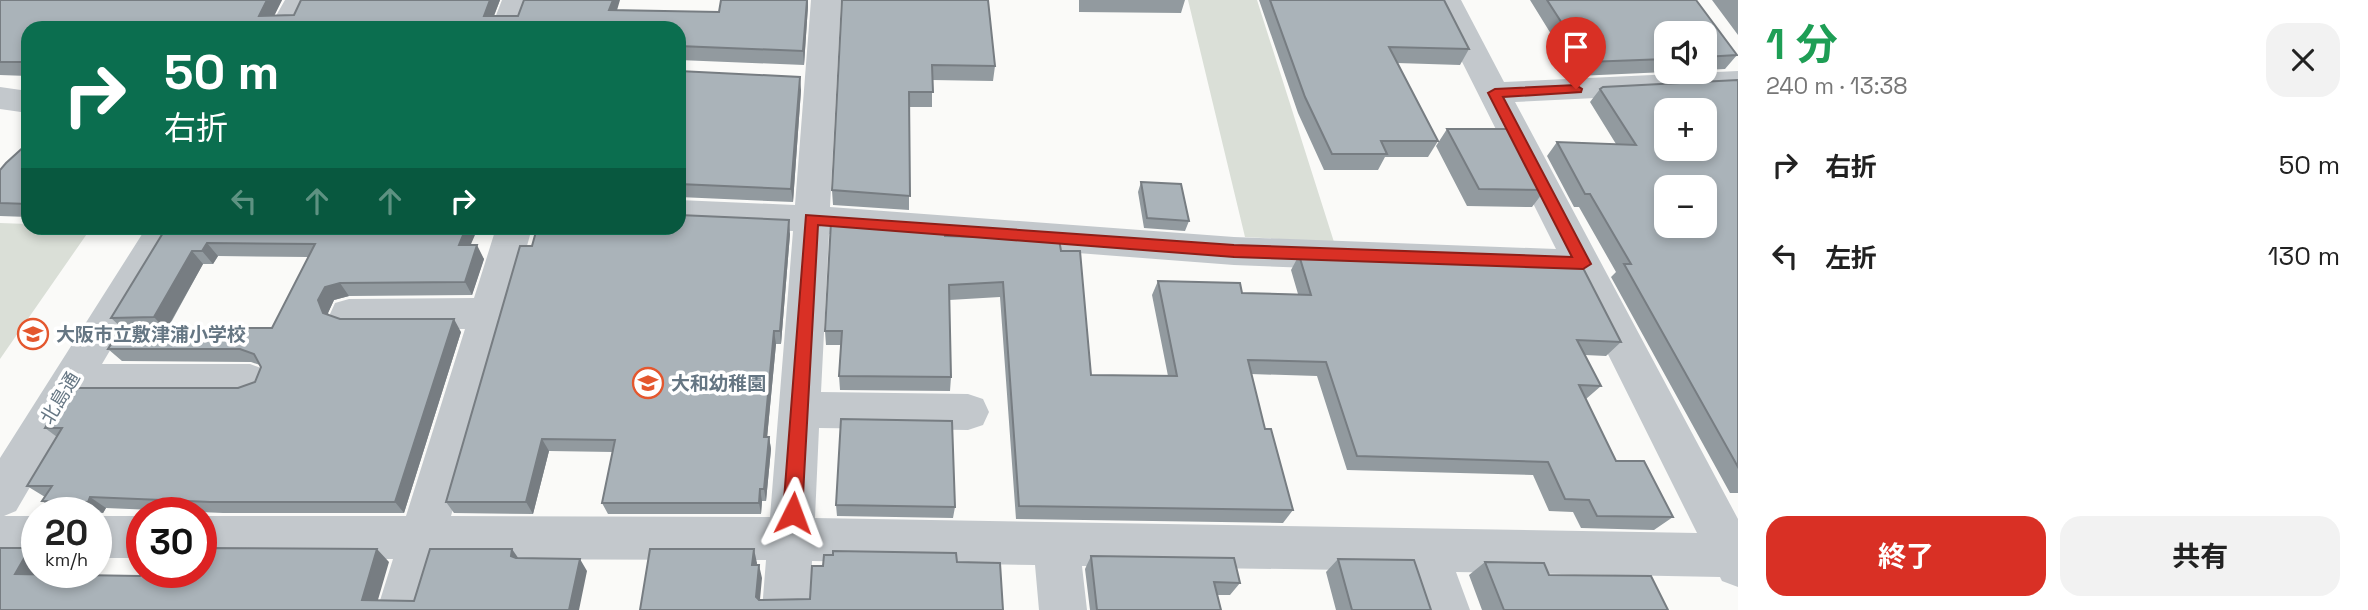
<!DOCTYPE html>
<html lang="ja">
<head>
<meta charset="utf-8">
<style>
	body { margin:0; font-family:"Space Grotesk","Noto Sans JP",sans-serif; background:#f2f2f2; color:#222; height:100vh; display:flex; flex-direction:column; font-size:26px; white-space:nowrap }
	* { box-sizing:border-box; margin:0 }
	p { font-size:23px; color:#767676 }
	.icon { flex:none; width:38px; height:38px; fill:none; stroke:currentColor; stroke-width:2; stroke-linecap:round; stroke-linejoin:round }
	.map { position:relative; flex:1; overflow:hidden }
	.side { display:flex; flex-direction:column; background:#fff; width:630px }
	.side>* { flex:none }
	.top-card { position:absolute; left:21px; top:21px; width:665px; height:214px; border-radius:21px; box-shadow:0 4px 10px #0003; background:#0b6e4f; color:#fff; overflow:hidden }
	.buttons { position:absolute; left:1654px; top:21px; display:grid; gap:14px }
	.buttons a { display:grid; place-items:center; width:63px; height:63px; border-radius:14px; background:#fff; box-shadow:0 4px 10px #0003; font-size:35px }
	.speed { position:absolute; left:21px; top:497px; display:flex; gap:14px; font-size:35px; font-weight:700; text-align:center }
	.speed>* { display:grid; place-content:center; width:91px; height:91px; border-radius:50%; background:#fff; box-shadow:0 4px 10px #0003; line-height:1 }
	.speed small { font-size:18px; font-weight:400 }
	.speed .limit { border:10px solid #d22; background:#fff; color:#111 }
	.pin { position:absolute; display:grid; place-items:center; width:60px; height:60px; color:#fff; margin:-72px -30px; border-radius:50% 50% 50% 0; rotate:-45deg; box-shadow:0 0 7px #0007 }
	.pin .icon { rotate:45deg }
	.me { position:absolute; width:77px; margin:-38px; rotate:3deg; stroke-linejoin:round; filter:drop-shadow(0 0 5px #0008) }
	.turn { display:flex; align-items:center; gap:24px; height:147px; padding:0 28px; font-size:32px }
	.turn .icon { width:91px; height:91px; stroke-width:2.5 }
	.turn b { display:block; font-size:49px; line-height:60px }
	.lanes { display:flex; align-items:center; height:66px; padding:0 28px; background:#0003; justify-content:center; gap:35px; direction:ltr }
	.lanes .off { opacity:.35 }
	.round { display:grid; place-items:center; flex:none; width:74px; height:74px; border-radius:21px; background:#f2f2f2 }
	.head { display:flex; align-items:center; justify-content:space-between; height:119px; padding:0 28px }
	h1 { font-size:42px; font-weight:700; line-height:52px; color:#1e9e55 }
	.action { display:flex; gap:14px; margin-top:auto; padding:14px 28px }
	.action a { flex:1; height:80px; border-radius:21px; background:#d93025; color:#fff; font-size:28px; font-weight:700; line-height:80px; text-align:center }
	.action a+a { background:#f2f2f2; color:#222 }
	ul { padding:0; list-style:none }
	li { display:flex; align-items:center; gap:21px; height:91px; padding:0 28px }
	li div { flex:1 }
	li b { display:block; font-size:26px }
	li em { font-style:normal }
	main { display:flex; flex:1; min-height:0 }
	.map>svg:first-child { display:block }
	.green { fill:#dadfd7 }
	.lines { fill:none; stroke-linecap:round; stroke-linejoin:round }
	.minor { fill:#c3c8cc; fill-rule:evenodd }
	.tertiary { fill:#c3c8cc; fill-rule:evenodd }
	.wall { fill:#929a9f; fill-rule:evenodd }
	.shaded-wall { fill:#777d82 }
	.building { fill:#aab3b9; stroke:#777d82; stroke-width:2; fill-rule:evenodd }
	.route { fill:#d93025; stroke:#8d1f18; stroke-width:2 }
	.labels { text-anchor:middle; dominant-baseline:central; stroke-width:7; stroke-linejoin:round; paint-order:stroke }
	.poi-label { font-size:19px; font-weight:bold; fill:#657683; stroke:#fff; text-anchor:start }
	.street-label { font-size:19px; fill:#657683; stroke:#fff }
</style>
</head>
<body>
<main>
<div class="map">
<svg width="1738" height="610" viewBox="0 0 1738 610">
	<rect width="100%" height="100%" fill="#fafaf8"/>
	<!-- green -->
	<path class="green" d="M1188 0H1257L1334 242 1245 237Z
		M0 223 28 224V228H91L0 359Z"/>
	<g class="lines">
		<!-- minor -->
		<path class="minor" d="M285 0H315L299 28H269Z
			M502 0H532L521 28H491Z
			M811 0H841L830 207 1234 237 1556 249 1431 0H1461L1504 82 1738 71V91L1515 102 1738 519V587L1722 581 1720 577 1456 572 1470 610H1422L1409 571 1082 566 1087 610H1039L1035 565 812 561 810 610H762L766 560 439 559 425 610H377L393 559 201 558V516H406L465 329H349L335 325 330 314 335 303 349 299 474 298 496 228H532L451 516 770 517 793 231 679 226V200L795 205ZM829 234 1234 265 1570 278 1697 533 815 518 819 428 968 430 983 425 989 412 983 399 968 394 821 392Z
			M146 228H182L102 364H250L264 369 270 381 264 393 250 398H82L16 511 4 516H37V558H0V458Z
			M96 516H142V558H96Z"/>
		<!-- tertiary -->
		<path class="tertiary" d="M0 87 28 91V113L0 109Z"/>
	</g>
	<!-- wall -->
	<path class="wall" d="M0 0H282L274 16 294 15 500 0 494 16H518L617 10 719 12 721 0H808V6L804 65 679 60V28H28V76L0 75Z
		M842 0 995 66 993 81 932 80V107H909V210L833 205 832 190Z
		M1079 0H1185L1181 13 1079 12Z
		M1259 0H1444L1469 49 1460 65 1397 63 1438 141 1428 157H1385L1378 170H1324L1298 113Z
		M1530 0H1696L1737 55 1725 69 1704 70V33H1666V72L1577 76Z
		M1712 0H1738V35Z
		M679 71 801 90 793 202 679 197Z
		M1738 80V493H1730L1611 277 1616 272 1579 207H1574L1547 156 1557 142 1616 144 1590 102 1600 89Z
		M1447 129 1545 190 1532 207 1467 206 1436 146Z
		M28 143V217L0 216V170Z
		M1141 182 1189 221 1185 231 1144 228 1138 192Z
		M166 228 471 245 484 259 472 295 349 296 334 300 328 313V315L340 319 461 332 404 513H223L106 508 103 513 59 512 42 501 45 497 27 486 57 437 45 428 238 388 255 382 261 367 260 365 251 362 122 361 108 349 122 328 111 318ZM218 256 308 257 272 328H168L203 264H213Z
		M790 234 781 344H776L767 437H769L771 449 766 501H762L761 514H608L602 503 613 452 549 451 533 514 454 513 446 502 532 246Z
		M945 236 1061 251 1091 375 1168 376 1152 295 1158 281 1242 293 1298 294 1291 270 1299 255 1621 342 1606 356 1585 355 1601 386 1586 399 1616 461 1673 517 1654 530 1581 528 1573 512 1549 511 1533 475 1347 470 1317 376 1251 374 1265 429 1293 510 1283 523 1016 519 1000 297 949 300 951 377 950 391 840 390 839 376 841 345H826L825 331Z
		M836 505 955 507 953 518 837 516Z
		M1091 556 1240 583 1230 595H1217L1221 610H1090L1085 569Z
		M1338 559 1431 610H1336L1326 572Z
		M1485 562 1549 575 1668 610H1482L1469 575Z"/>
	<!-- shaded-wall -->
	<path class="shaded-wall" d="M267 0H282L268 28 259 16Z
		M490 0H500L489 28 484 16Z
		M613 0H620L613 24 609 10Z
		M807 0H808V6L804 65 803 51Z
		M800 77 801 90 793 202 791 189Z
		M789 220 790 234 781 344 780 331Z
		M466 228H478L465 258 459 245Z
		M207 243 218 256 213 264 202 251Z
		M477 245 484 259 472 295 465 282Z
		M192 251 203 264 166 330 154 317Z
		M340 283 349 296 334 300 328 313 333 326 323 313 318 300 325 287Z
		M454 319 461 332 404 513 395 502Z
		M774 331 776 344 766 449 764 437Z
		M769 437 771 449 766 501 764 489Z
		M542 439 549 451 533 514 526 502Z
		M760 489 762 501 761 514 759 503Z
		M90 497 106 508 103 513 88 502Z
		M30 548 37 553V572H44L36 586 15 574Z
		M377 549 389 562 375 610 362 600Z
		M512 549 521 562 511 556Z
		M754 549 757 563 755 578 752 565Z
		M580 559 587 571 579 610H569Z
		M759 565 762 578 759 610 756 597Z"/>
	<!-- building -->
	<path class="building" d="M0 0H267L259 16 294 15 301 0H490L484 16H518L524 0H613L609 10 719 12 721 0H807L803 51 679 46V28H28V62H0Z
		M842 0H988L995 66 932 65 933 92H909L910 196 832 190Z
		M1270 0H1444L1469 49 1389 47 1438 141H1381L1387 154H1332L1305 97Z
		M1547 0H1696L1737 55 1704 57V33H1666V59L1587 62Z
		M679 71 800 77 791 189 679 184Z
		M1738 80V467L1624 264H1631L1590 194H1585L1557 142 1636 145 1600 89 1603 87ZM1666 110H1704V149H1666ZM1666 187H1704V226H1666Z
		M1447 129H1510L1518 137 1545 190 1479 189Z
		M28 143V204L0 203V170L6 163Z
		M1141 182 1181 184 1189 221 1147 218Z
		M679 215 789 220 780 331H774L764 437H769L764 489H760L759 503H602L615 440 542 439 526 502H446L520 246H532L537 228H679Z
		M831 222 945 231V236L1059 239 1061 251H1080L1091 375 1177 376 1158 281 1240 283 1242 293 1311 295 1299 255 1582 266 1621 342 1577 340 1601 386 1579 385 1616 461H1644L1673 517 1597 516 1589 500 1565 499 1548 462 1357 456 1326 362 1248 360 1265 429H1271L1293 510 1019 506 1003 282 949 285 951 377 839 376 842 331H825Z
		M166 228H466L459 245H477L465 282 340 283 325 287 318 300 323 313 340 319H454L395 502H210L90 497 88 502 42 501 52 486H27L62 428H45L69 388H238L255 382 261 367 254 354 240 349H108L121 328H272L315 244 207 243 202 251H192L154 317 111 318Z
		M841 419 952 421 955 507 836 505Z
		M0 548H30L15 574 140 576 142 571 201 572V548L377 549 362 600 414 601 430 549H512L511 556 516 558 580 559 569 610H0Z
		M650 549H754L752 565H759L756 597 759 600 810 599 812 566H823L824 555H833V551L956 553 957 562 1000 563 1003 610H640Z
		M1091 556 1234 558 1240 583 1214 582 1221 610H1097Z
		M1338 559 1414 560 1431 610H1352Z
		M1485 562 1544 563 1549 575 1651 576 1668 610H1504Z"/>
	<!-- route -->
	<path class="route" d="M1576 85 1582 89 1581 92 1503 97 1591 264 1583 269 1234 257 818 225 802 513 799 519 793 521 786 519 783 513 806 215 1234 245 1572 257 1488 93 1495 89Z"/>
	<!-- icons -->
	<defs>
		<g id="school-ring" transform="scale(1.575)"><circle r="9.5" fill="#fff" stroke="#e4572e" stroke-width="1.5"/><path d="M0-5L7-2L0 1L-7-2ZM-4 1L0 2.5L4 1V4Q0 6-4 4Z" fill="#e4572e"/></g>
	</defs>
	<g fill-rule="evenodd">
		<use href="#school-ring" x="33" y="334"/>
		<use href="#school-ring" x="648" y="383"/>
	</g>
	<g class="labels">
		<!-- poi labels -->
		<g class="poi-label">
			<text x="56" y="334">大阪市立敷津浦小学校</text>
			<text x="671" y="383">大和幼稚園</text>
		</g>
		<!-- street labels -->
		<g class="street-label">
			<text transform="translate(60 398) rotate(-59)">北島通</text>
		</g>
	</g>
</svg>
<div class="buttons">
<a><svg class="icon" aria-label="sound" viewBox="0 0 24 24"><path d="M4 9h4l5-4v14l-5-4H4zM17 9q2 3 0 6"/></svg></a>
<a>+</a>
<a>−</a>
</div>
<div class="speed"><div>20<small>km/h</small></div><div class="limit">30</div></div>
<div class="pin" style="left:1576px;top:89px;background:#d93025"><svg class="icon" aria-label="arrive" viewBox="0 0 24 24"><path d="M6 21V4h12l-3 4 3 4H6"/></svg></div>
<svg class="me" style="left:793px;top:513px" viewBox="-20 -20 40 40"><path d="M0-17L14 15 0 8-14 15z" fill="#d93025" stroke="#fff" stroke-width="4"/></svg>
<div class="top-card">
<div class="turn"><svg class="icon" aria-label="right" viewBox="0 0 24 24"><path d="M7 20v-9h11M14 6l5 5-5 5"/></svg><div><b>50 m</b>右折</div></div>
<div class="lanes"><svg class="icon off" aria-label="left" viewBox="0 0 24 24"><path d="M17 20v-9H6M10 6l-5 5 5 5"/></svg><svg class="icon off" aria-label="ahead" viewBox="0 0 24 24"><path d="M12 20V5M6 11l6-6 6 6"/></svg><svg class="icon off" aria-label="ahead" viewBox="0 0 24 24"><path d="M12 20V5M6 11l6-6 6 6"/></svg><svg class="icon" aria-label="right" viewBox="0 0 24 24"><path d="M7 20v-9h11M14 6l5 5-5 5"/></svg></div>
</div>
</div>
<section class="side">
<div class="head"><div><h1>1 分</h1><p>240 m · 13:38</p></div><a class="round"><svg class="icon" aria-label="close" viewBox="0 0 24 24"><path d="M6 6l12 12M18 6L6 18"/></svg></a></div>
<ul>
<li><svg class="icon" aria-label="right" viewBox="0 0 24 24"><path d="M7 20v-9h11M14 6l5 5-5 5"/></svg><div><b>右折</b></div><em>50 m</em></li>
<li><svg class="icon" aria-label="left" viewBox="0 0 24 24"><path d="M17 20v-9H6M10 6l-5 5 5 5"/></svg><div><b>左折</b></div><em>130 m</em></li>
</ul>
<div class="action"><a>終了</a><a>共有</a></div>
</section>
</main>
</body>
</html>
